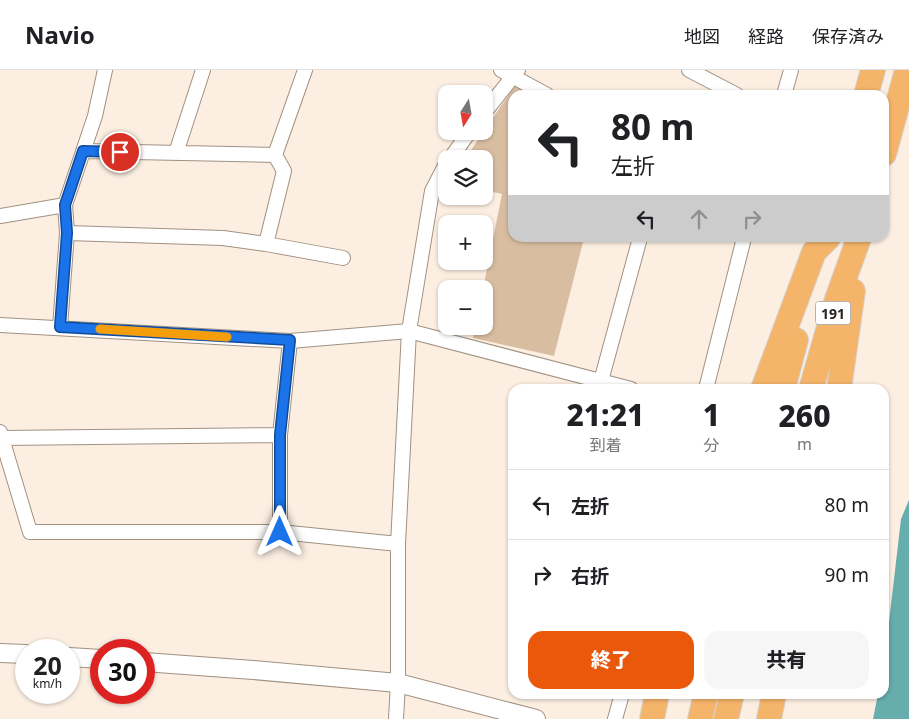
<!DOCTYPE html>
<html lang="ja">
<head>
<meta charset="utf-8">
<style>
	body { margin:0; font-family:"Noto Sans","Noto Sans JP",sans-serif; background:#f6f6f6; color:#202124; height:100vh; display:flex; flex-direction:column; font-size:19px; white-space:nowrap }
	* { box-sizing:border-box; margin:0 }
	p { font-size:16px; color:#757577 }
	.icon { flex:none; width:28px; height:28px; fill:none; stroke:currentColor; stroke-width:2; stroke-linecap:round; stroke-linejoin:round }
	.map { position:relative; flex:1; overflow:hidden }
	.sheet { position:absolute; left:508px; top:314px; width:381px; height:315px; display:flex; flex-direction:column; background:#fff; border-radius:15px; box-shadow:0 1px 4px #0004 }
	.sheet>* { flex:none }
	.banner { position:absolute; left:508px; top:20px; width:381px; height:152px; border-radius:15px; box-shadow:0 1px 4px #0004; background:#fff; color:#202124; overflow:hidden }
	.needle { width:32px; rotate:191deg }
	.fabs { position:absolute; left:438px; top:15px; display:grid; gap:10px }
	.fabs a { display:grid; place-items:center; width:55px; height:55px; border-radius:10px; background:#fff; box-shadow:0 1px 4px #0004; font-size:25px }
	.speed { position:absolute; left:15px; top:569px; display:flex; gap:10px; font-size:25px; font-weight:700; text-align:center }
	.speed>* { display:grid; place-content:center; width:65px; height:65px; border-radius:50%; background:#fff; box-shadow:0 1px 4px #0004; line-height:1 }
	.speed small { font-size:12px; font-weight:400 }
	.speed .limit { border:8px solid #d22; background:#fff; color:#111 }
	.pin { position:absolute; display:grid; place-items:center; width:42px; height:42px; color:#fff; margin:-21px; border:2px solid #fff; border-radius:50%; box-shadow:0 1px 5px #0007 }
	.me { position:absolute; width:55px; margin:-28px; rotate:0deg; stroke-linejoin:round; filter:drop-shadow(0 0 4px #0008) }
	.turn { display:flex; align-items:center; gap:18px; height:105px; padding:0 20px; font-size:22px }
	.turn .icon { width:65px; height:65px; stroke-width:2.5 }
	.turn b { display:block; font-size:35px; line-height:42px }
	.lanes { display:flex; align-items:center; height:48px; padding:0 20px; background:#0003; justify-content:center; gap:25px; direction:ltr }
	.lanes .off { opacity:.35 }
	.eta { display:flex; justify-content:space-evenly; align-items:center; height:85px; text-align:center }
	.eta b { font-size:30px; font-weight:800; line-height:35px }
	.cta { display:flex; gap:10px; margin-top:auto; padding:10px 20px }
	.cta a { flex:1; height:58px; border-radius:15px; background:#ea580c; color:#fff; font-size:20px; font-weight:800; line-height:58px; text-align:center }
	.cta a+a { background:#f6f6f6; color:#202124 }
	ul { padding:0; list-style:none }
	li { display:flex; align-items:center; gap:15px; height:70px; padding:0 20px; border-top:1px solid #e0e0e0 }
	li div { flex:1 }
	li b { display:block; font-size:19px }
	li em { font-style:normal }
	header { display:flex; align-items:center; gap:30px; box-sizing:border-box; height:70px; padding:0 25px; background:#fff; border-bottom:1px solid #e0e0e0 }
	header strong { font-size:24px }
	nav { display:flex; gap:28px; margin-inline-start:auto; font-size:18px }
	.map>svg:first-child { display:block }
	.green { fill:#d9bda1 }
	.water { fill:#66adad }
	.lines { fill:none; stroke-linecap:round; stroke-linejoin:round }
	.minor-casing { stroke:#a09182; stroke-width:16 }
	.tertiary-casing { stroke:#a09182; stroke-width:20 }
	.trunk-casing { stroke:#d4d3d2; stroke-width:26 }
	.minor { stroke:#fff; stroke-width:14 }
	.tertiary { stroke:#fff; stroke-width:18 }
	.trunk { stroke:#f4b46a; stroke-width:24 }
	.route-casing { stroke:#114b97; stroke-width:12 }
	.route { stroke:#1a73e8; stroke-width:9 }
	.slow { stroke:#f59e0b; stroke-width:9 }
	.labels { text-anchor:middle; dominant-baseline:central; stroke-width:4.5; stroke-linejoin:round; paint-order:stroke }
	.shield { fill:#fff; stroke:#686460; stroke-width:1 }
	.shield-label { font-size:14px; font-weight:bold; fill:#28221c }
</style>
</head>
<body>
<header>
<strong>Navio</strong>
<nav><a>地図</a><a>経路</a><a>保存済み</a></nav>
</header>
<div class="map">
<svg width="909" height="649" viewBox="0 0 909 649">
	<rect width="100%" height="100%" fill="#fcefe2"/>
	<!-- green -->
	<path class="green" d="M516 14 535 25H512V168H584L554 286 473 268 475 256H484L483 219 502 124 484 120V89H465Z"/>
	<!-- water -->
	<path class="water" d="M909 430V649H873L878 624H884V595L901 449Z"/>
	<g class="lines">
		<!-- minor casing -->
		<g class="minor-casing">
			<path id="minor" d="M501 0 547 25
				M689 0 737 25
				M784 25 791 0
				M484 43 518 0
				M83 81 275 85 305 0
				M176 83 203 0
				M450 89 470 61
				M0 146 65 135
				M67 163 223 168 266 174 284 101 275 85
				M266 174 343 188
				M0 255 290 271 409 261 631 319
				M60 257 67 163 65 135 95 46 105 0
				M601 311 640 168
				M706 319 744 168
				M0 362 30 462H280L398 474
				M2 368 280 365
				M280 462V365L290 271
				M396 649 398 613V474L409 261 432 121 446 94
				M615 649 622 624"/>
		</g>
		<!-- tertiary casing -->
		<g class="tertiary-casing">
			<path id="tertiary" d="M0 583 26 584
				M69 587 101 589
				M144 592 253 600 398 613 536 649"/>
		</g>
		<!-- trunk casing -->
		<g class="trunk-casing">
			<path id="trunk" d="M866 25 873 0
				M884 84 907 0
				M763 319 814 182 828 168
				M783 319 796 270
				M811 319 837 229 859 168
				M839 319 853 221
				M652 649 657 624
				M700 649 706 624
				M726 649 732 624
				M769 649 774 624"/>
		</g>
		<!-- minor -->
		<use href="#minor" class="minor"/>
		<!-- tertiary -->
		<use href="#tertiary" class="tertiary"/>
		<!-- trunk -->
		<use href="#trunk" class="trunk"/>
	</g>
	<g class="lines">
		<!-- route casing -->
		<g class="route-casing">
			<path id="route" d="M120 82 83 81 65 135 67 163 60 257 290 270 280 365V462"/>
		</g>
		<!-- route -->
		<use href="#route" class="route"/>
		<!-- slow -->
		<path class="slow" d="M100 259 227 267"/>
	</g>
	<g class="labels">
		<!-- shield labels -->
		<rect class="shield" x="815.5" y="231.5" width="35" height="23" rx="4"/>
		<g class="shield-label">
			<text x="833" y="243">191</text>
		</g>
	</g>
</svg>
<div class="fabs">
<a><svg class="needle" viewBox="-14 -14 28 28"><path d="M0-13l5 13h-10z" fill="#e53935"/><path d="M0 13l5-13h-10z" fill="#757577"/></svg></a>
<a><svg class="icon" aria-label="layers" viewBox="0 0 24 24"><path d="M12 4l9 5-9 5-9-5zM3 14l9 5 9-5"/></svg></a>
<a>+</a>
<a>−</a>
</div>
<div class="speed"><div>20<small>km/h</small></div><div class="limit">30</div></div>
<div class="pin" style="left:120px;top:82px;background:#d93025"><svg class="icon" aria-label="arrive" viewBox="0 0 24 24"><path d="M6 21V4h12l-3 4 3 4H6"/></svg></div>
<svg class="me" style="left:280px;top:462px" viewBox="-20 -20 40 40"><path d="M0-17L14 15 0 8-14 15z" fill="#1a73e8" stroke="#fff" stroke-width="4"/></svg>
<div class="banner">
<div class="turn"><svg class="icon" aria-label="left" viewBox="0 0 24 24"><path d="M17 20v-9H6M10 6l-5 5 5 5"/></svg><div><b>80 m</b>左折</div></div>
<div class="lanes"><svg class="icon" aria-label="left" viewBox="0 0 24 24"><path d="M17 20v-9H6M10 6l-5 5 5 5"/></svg><svg class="icon off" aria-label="ahead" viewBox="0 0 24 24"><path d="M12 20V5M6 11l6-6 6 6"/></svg><svg class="icon off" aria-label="right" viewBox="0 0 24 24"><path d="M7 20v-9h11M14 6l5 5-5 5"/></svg></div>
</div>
<section class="sheet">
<div class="eta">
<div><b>21:21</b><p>到着</p></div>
<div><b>1</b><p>分</p></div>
<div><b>260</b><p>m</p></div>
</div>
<ul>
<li><svg class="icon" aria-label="left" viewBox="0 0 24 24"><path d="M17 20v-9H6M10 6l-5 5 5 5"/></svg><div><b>左折</b></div><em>80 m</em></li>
<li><svg class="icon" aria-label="right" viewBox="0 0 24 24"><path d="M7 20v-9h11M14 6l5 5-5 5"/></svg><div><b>右折</b></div><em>90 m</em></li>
</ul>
<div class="cta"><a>終了</a><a>共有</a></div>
</section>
</div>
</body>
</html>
